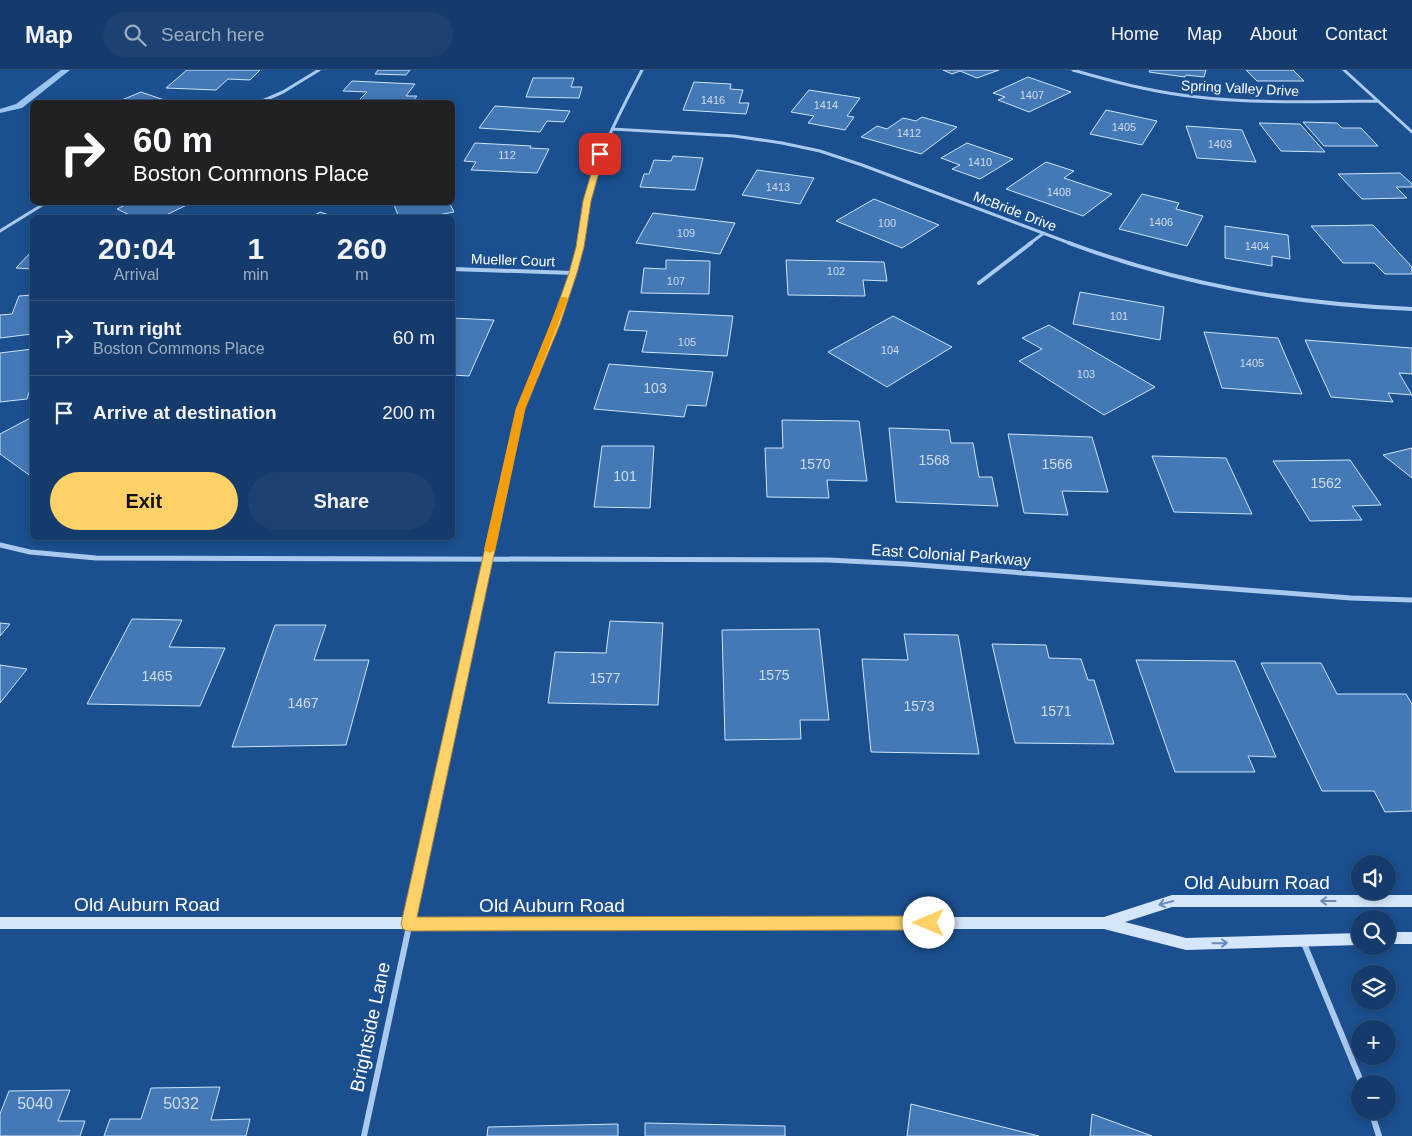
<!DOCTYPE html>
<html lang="en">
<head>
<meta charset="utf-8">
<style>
	body { margin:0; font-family:Helvetica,sans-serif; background:#1d4271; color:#f1f3f6; height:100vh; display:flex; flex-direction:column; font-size:19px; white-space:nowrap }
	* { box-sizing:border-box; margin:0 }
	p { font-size:16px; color:#9dadc1 }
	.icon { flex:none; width:28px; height:28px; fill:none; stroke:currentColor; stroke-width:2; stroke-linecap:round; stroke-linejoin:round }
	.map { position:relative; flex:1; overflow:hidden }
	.side { position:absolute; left:30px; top:145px; width:425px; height:325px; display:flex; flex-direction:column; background:#143b6b; border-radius:8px; box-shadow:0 2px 8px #0003,0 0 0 1px #33557e }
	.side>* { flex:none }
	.banner { position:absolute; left:30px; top:30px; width:425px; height:105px; border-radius:8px; box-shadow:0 2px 8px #0003,0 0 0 1px #33557e; background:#202124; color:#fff; overflow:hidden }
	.tools { position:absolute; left:1351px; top:785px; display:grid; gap:10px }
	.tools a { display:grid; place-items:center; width:45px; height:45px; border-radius:50%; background:#143b6b; box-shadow:0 2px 8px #0003,0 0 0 1px #33557e; font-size:25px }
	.pin { position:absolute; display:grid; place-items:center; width:42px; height:42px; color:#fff; margin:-21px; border-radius:10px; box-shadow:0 2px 8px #0006 }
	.me { position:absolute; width:55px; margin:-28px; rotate:270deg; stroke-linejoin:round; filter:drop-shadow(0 0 4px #0008) }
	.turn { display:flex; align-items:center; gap:18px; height:105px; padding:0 20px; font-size:22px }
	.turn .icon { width:65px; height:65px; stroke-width:2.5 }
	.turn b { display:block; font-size:35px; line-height:42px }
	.eta { display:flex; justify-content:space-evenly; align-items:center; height:85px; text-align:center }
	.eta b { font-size:30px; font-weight:700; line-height:35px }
	.cta { display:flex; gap:10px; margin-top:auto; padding:10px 20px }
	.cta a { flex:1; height:58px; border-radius:30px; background:#ffd166; color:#111; font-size:20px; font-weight:700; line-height:58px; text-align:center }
	.cta a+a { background:#1d4271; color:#f1f3f6 }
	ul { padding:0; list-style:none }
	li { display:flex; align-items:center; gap:15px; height:75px; padding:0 20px; border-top:1px solid #33557e }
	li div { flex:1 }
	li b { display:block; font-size:19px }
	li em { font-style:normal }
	header { display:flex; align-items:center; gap:30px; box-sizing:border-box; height:70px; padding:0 25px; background:#143b6b; border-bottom:1px solid #33557e }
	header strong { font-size:24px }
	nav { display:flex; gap:28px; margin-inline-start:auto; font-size:18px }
	.search { width:350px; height:45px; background:#1d4271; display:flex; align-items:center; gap:12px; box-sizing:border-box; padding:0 18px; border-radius:28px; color:#9dadc1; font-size:19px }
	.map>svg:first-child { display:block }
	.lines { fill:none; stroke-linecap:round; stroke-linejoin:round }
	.stream { fill:#9cc4f0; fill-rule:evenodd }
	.building { fill:#4478b7; stroke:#cfe3fa }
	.minor-far3 { stroke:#a9c9ee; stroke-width:3 }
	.minor-far2 { stroke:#a9c9ee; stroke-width:4 }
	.minor-far1 { stroke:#a9c9ee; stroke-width:5 }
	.minor { stroke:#a9c9ee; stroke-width:6 }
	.secondary { fill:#d6e6fa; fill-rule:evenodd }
	.oneway { stroke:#668bba }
	.route { fill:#ffd166; stroke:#a68842 }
	.slow { fill:#f59e0b }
	.labels { text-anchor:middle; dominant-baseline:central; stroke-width:4.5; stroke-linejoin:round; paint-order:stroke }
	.far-number-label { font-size:11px; fill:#d0dded }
	.far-street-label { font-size:14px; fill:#fff; stroke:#1b4f8f }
	.number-label { font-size:14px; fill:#d0dded }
	.street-label { font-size:16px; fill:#fff; stroke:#1b4f8f }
	.near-number-label { font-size:16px; fill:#d0dded }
	.near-street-label { font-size:19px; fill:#fff; stroke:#1b4f8f }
</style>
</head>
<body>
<header>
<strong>Map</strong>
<div class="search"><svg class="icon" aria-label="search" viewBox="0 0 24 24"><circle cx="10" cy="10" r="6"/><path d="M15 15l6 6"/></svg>Search here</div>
<nav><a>Home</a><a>Map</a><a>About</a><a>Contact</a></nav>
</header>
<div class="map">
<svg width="1412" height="1066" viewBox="0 0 1412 1066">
	<rect width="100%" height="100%" fill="#1b4f8f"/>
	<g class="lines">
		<!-- stream -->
		<path class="stream" d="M61 0H70L22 38 0 43V39L16 34Z"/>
	</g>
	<!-- building -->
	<path class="building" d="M187 0H260L250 10 228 9 216 20 166 18Z
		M378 0H410L406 5 375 4Z
		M943 0H999L977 8 960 1 952 4Z
		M1150 0H1206L1204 7 1186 5 1185 7 1149 2Z
		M1246 0H1293L1304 11H1257Z
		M1028 7 1071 22 1029 42 998 30 1005 27 993 23Z
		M533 8H574L571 17H582L579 28 526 27Z
		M352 11 415 14 406 26H417L412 32H357L367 22 343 21Z
		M694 12 731 14 730 19 743 20 739 33H749L746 44 683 40Z
		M809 20 860 28 847 46 854 47 845 60 808 53 814 46 791 42Z
		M141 22 170 32H117Z
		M495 36 570 41 564 52 547 51 540 62 479 58Z
		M1106 40 1157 51 1142 75 1090 64Z
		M922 47 957 57 921 84 861 67 877 56 887 59 903 48 916 51Z
		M1303 52 1337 53 1342 58H1361L1378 76H1324Z
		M1259 53 1300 54 1325 82 1281 81Z
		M1186 56 1242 60 1256 92 1197 88Z
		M475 73 531 76 530 78 549 79 537 103 471 100 476 92 464 91Z
		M967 73 1013 89 980 109 952 99 960 95 941 88Z
		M673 86 703 88 695 120 640 117 644 104H649L654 90 671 91Z
		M1046 92 1074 101 1064 108 1112 124 1083 146 1006 119Z
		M757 100 814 108 800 134 742 125Z
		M1400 103 1412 114V117H1396L1407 128 1362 129 1338 104Z
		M1142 124 1179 133 1176 139 1203 146 1187 176 1119 159Z
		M874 129 939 155 902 178 836 151Z
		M131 132H193L160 148H136L117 139Z
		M393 132H449L454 142 422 148H399Z
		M320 142 338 148H310Z
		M653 143 735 153 720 184 636 173Z
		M1373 155 1412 197V204H1385L1374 193H1343L1311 156Z
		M1225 156 1288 165 1290 189 1272 186V196L1225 188Z
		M32 181V199L16 198Z
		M666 190 710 191 709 224 641 223 644 198 666 199Z
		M786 190 884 192 887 211 863 210 865 226 788 225Z
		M1080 222 1164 237 1160 270 1073 254Z
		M32 225V264L0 268V245L12 244 19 226Z
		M629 241 733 246 727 286 642 282 647 261 624 260Z
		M893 246 952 277 887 317 828 282Z
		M452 248 494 250 469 306 452 305Z
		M1049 255 1155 317 1104 345 1019 291 1042 279 1022 268Z
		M1204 262 1278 268 1302 324 1222 318Z
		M1305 270 1412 278V304L1399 303 1412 325 1388 323 1393 332 1331 327Z
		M32 279V313L27 329 0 332V283Z
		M609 294 713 302 706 336 687 335 684 347 594 339Z
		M32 347V407L0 384V364Z
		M782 350 859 351 867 411 827 410 829 428 767 427 765 378H783Z
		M889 358 949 360 951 373H973L979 407H992L998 436 896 432Z
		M1008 364 1092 367 1108 422 1062 421 1068 445 1024 443Z
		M602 376H654L650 438 594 437Z
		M1412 378V408L1383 385Z
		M1152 386 1226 388 1252 444 1174 442Z
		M1350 390 1381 435 1352 436 1362 450 1310 451 1273 391Z
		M132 549 182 550 169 577 225 578 200 636 87 634Z
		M610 551 663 553 658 635 548 633 555 582 606 583Z
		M0 553 10 554 0 566Z
		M275 555H326L314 590H369L346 675 232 677Z
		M819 559 829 650H800L801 669 725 670 722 560Z
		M904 564 958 565 979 684 871 682 862 589 908 590Z
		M992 574 1046 575 1049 588 1081 589 1088 610H1094L1114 674 1015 673Z
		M1136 590 1235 591 1276 687 1248 686 1255 702H1175Z
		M1261 593H1321L1337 624H1406L1412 634V741L1385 742 1374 721H1322Z
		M0 595 27 599 0 633Z
		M220 1017 211 1050 250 1049 246 1066H104L110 1049H141L151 1018Z
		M70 1020 58 1051H85L80 1066H0V1044L9 1021Z
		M911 1034 1039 1066H907Z
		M1092 1044 1152 1066H1090Z
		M645 1053 785 1056V1066H645Z
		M618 1054V1066H487L488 1057Z"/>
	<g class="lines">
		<!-- minor-far3 -->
		<path class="minor-far3" d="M1073 0C1097 7 1122 14 1147 19 1222 35 1301 32 1378 31
			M1344 0 1412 62
			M260 32 283 22 319 0
			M612 59 734 66 782 73 820 81 862 95 1072 174
			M0 161 47 132
			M579 174C585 148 588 121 597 95 609 62 626 31 642 0
			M1029 174 1044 163"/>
		<!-- minor-far2 -->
		<path class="minor-far2" d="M1069 173C1182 215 1292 234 1412 239
			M452 199 573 203
			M979 213 1031 173
			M507 399 520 339 566 221 580 173"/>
		<!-- minor-far1 -->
		<path class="minor-far1" d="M0 475 30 482 96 488 829 490 906 494 1351 528 1412 530
			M445 690 507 398"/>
		<!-- minor -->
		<path class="minor" d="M1303 871 1362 1014
			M1371 1041 1379 1066
			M364 1066 445 689"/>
		<!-- secondary -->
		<path class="secondary" d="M1172 825H1412V837H1172L1125 852 1186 868 1360 863V875L1186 880 1104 859H0V847H1104Z
			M1388 862H1412V874H1388Z"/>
	</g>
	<!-- one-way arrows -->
	<defs><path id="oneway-shaft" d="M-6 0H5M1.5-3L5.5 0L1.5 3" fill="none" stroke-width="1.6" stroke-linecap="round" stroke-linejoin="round" transform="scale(1.25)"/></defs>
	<g class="oneway">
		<use href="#oneway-shaft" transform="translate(1328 831) rotate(180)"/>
		<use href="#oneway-shaft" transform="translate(1166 833) rotate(165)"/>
		<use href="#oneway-shaft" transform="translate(1220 873) rotate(-1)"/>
	</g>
	<!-- route -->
	<path class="route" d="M600 82 604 84 591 131 584 177 577 203 560 254 525 339 417 847 929 846 934 848 936 853 934 858 929 860 408 861 403 859 401 854 516 339 551 254 569 203 576 177 583 131 597 84Z"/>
	<!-- slow -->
	<path class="slow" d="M561 227 568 228 525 339 495 480 490 483 484 480 516 339Z"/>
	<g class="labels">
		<!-- far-number labels -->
		<g class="far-number-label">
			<text x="1032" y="25">1407</text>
			<text x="713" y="30">1416</text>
			<text x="826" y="35">1414</text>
			<text x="1124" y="57">1405</text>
			<text x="909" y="63">1412</text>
			<text x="1220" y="74">1403</text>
			<text x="507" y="85">112</text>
			<text x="980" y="92">1410</text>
			<text x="778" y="117">1413</text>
			<text x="1059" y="122">1408</text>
			<text x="1161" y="152">1406</text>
			<text x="887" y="153">100</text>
			<text x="686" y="163">109</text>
			<text x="1257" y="176">1404</text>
			<text x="836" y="201">102</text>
			<text x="676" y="211">107</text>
			<text x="1119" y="246">101</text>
			<text x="687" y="272">105</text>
			<text x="890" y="280">104</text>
			<text x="1252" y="293">1405</text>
			<text x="1086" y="304">103</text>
		</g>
		<!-- far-street labels -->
		<g class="far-street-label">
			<text transform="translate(1240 18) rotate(3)">Spring Valley Drive</text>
			<text transform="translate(1015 141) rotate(21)">McBride Drive</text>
			<text transform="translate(513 190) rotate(2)">Mueller Court</text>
		</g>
		<!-- number labels -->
		<g class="number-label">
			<text x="655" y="318">103</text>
			<text x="934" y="390">1568</text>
			<text x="815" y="394">1570</text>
			<text x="1057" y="394">1566</text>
			<text x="625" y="406">101</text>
			<text x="1326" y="413">1562</text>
			<text x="774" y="605">1575</text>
			<text x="157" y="606">1465</text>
			<text x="605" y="608">1577</text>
			<text x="303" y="633">1467</text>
			<text x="919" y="636">1573</text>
			<text x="1056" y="641">1571</text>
		</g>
		<!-- street labels -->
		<g class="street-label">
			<text transform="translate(951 485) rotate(4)">East Colonial Parkway</text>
		</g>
		<!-- near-number labels -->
		<g class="near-number-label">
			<text x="35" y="1033">5040</text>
			<text x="181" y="1033">5032</text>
		</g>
		<!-- near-street labels -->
		<g class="near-street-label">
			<text x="1257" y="812">Old Auburn Road</text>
			<text x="147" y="834">Old Auburn Road</text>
			<text x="552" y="835">Old Auburn Road</text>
			<text transform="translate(370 957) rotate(-78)">Brightside Lane</text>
		</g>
	</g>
</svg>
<div class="tools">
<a><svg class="icon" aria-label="sound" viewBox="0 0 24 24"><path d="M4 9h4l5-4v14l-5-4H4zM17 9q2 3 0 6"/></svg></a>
<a><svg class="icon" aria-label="search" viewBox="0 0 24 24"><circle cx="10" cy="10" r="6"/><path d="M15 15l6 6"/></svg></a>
<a><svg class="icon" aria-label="layers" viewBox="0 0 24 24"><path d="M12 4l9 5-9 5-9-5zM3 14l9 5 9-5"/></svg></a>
<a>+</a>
<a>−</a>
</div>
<div class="pin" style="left:600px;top:84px;background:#d93025"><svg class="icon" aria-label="arrive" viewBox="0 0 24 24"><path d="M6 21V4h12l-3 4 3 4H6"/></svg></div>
<svg class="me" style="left:929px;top:853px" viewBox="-20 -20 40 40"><circle r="19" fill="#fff"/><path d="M0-13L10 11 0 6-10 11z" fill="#ffd166"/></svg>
<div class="banner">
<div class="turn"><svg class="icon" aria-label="right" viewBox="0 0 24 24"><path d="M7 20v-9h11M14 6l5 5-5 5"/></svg><div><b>60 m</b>Boston Commons Place</div></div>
</div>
<section class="side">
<div class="eta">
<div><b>20:04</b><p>Arrival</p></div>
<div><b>1</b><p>min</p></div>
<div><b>260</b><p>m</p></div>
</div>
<ul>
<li><svg class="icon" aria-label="right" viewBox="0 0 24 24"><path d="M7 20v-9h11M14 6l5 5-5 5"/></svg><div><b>Turn right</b><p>Boston Commons Place</p></div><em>60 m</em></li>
<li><svg class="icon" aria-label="arrive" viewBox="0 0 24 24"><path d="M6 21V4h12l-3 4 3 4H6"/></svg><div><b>Arrive at destination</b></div><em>200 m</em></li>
</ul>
<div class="cta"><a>Exit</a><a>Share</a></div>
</section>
</div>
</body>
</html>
